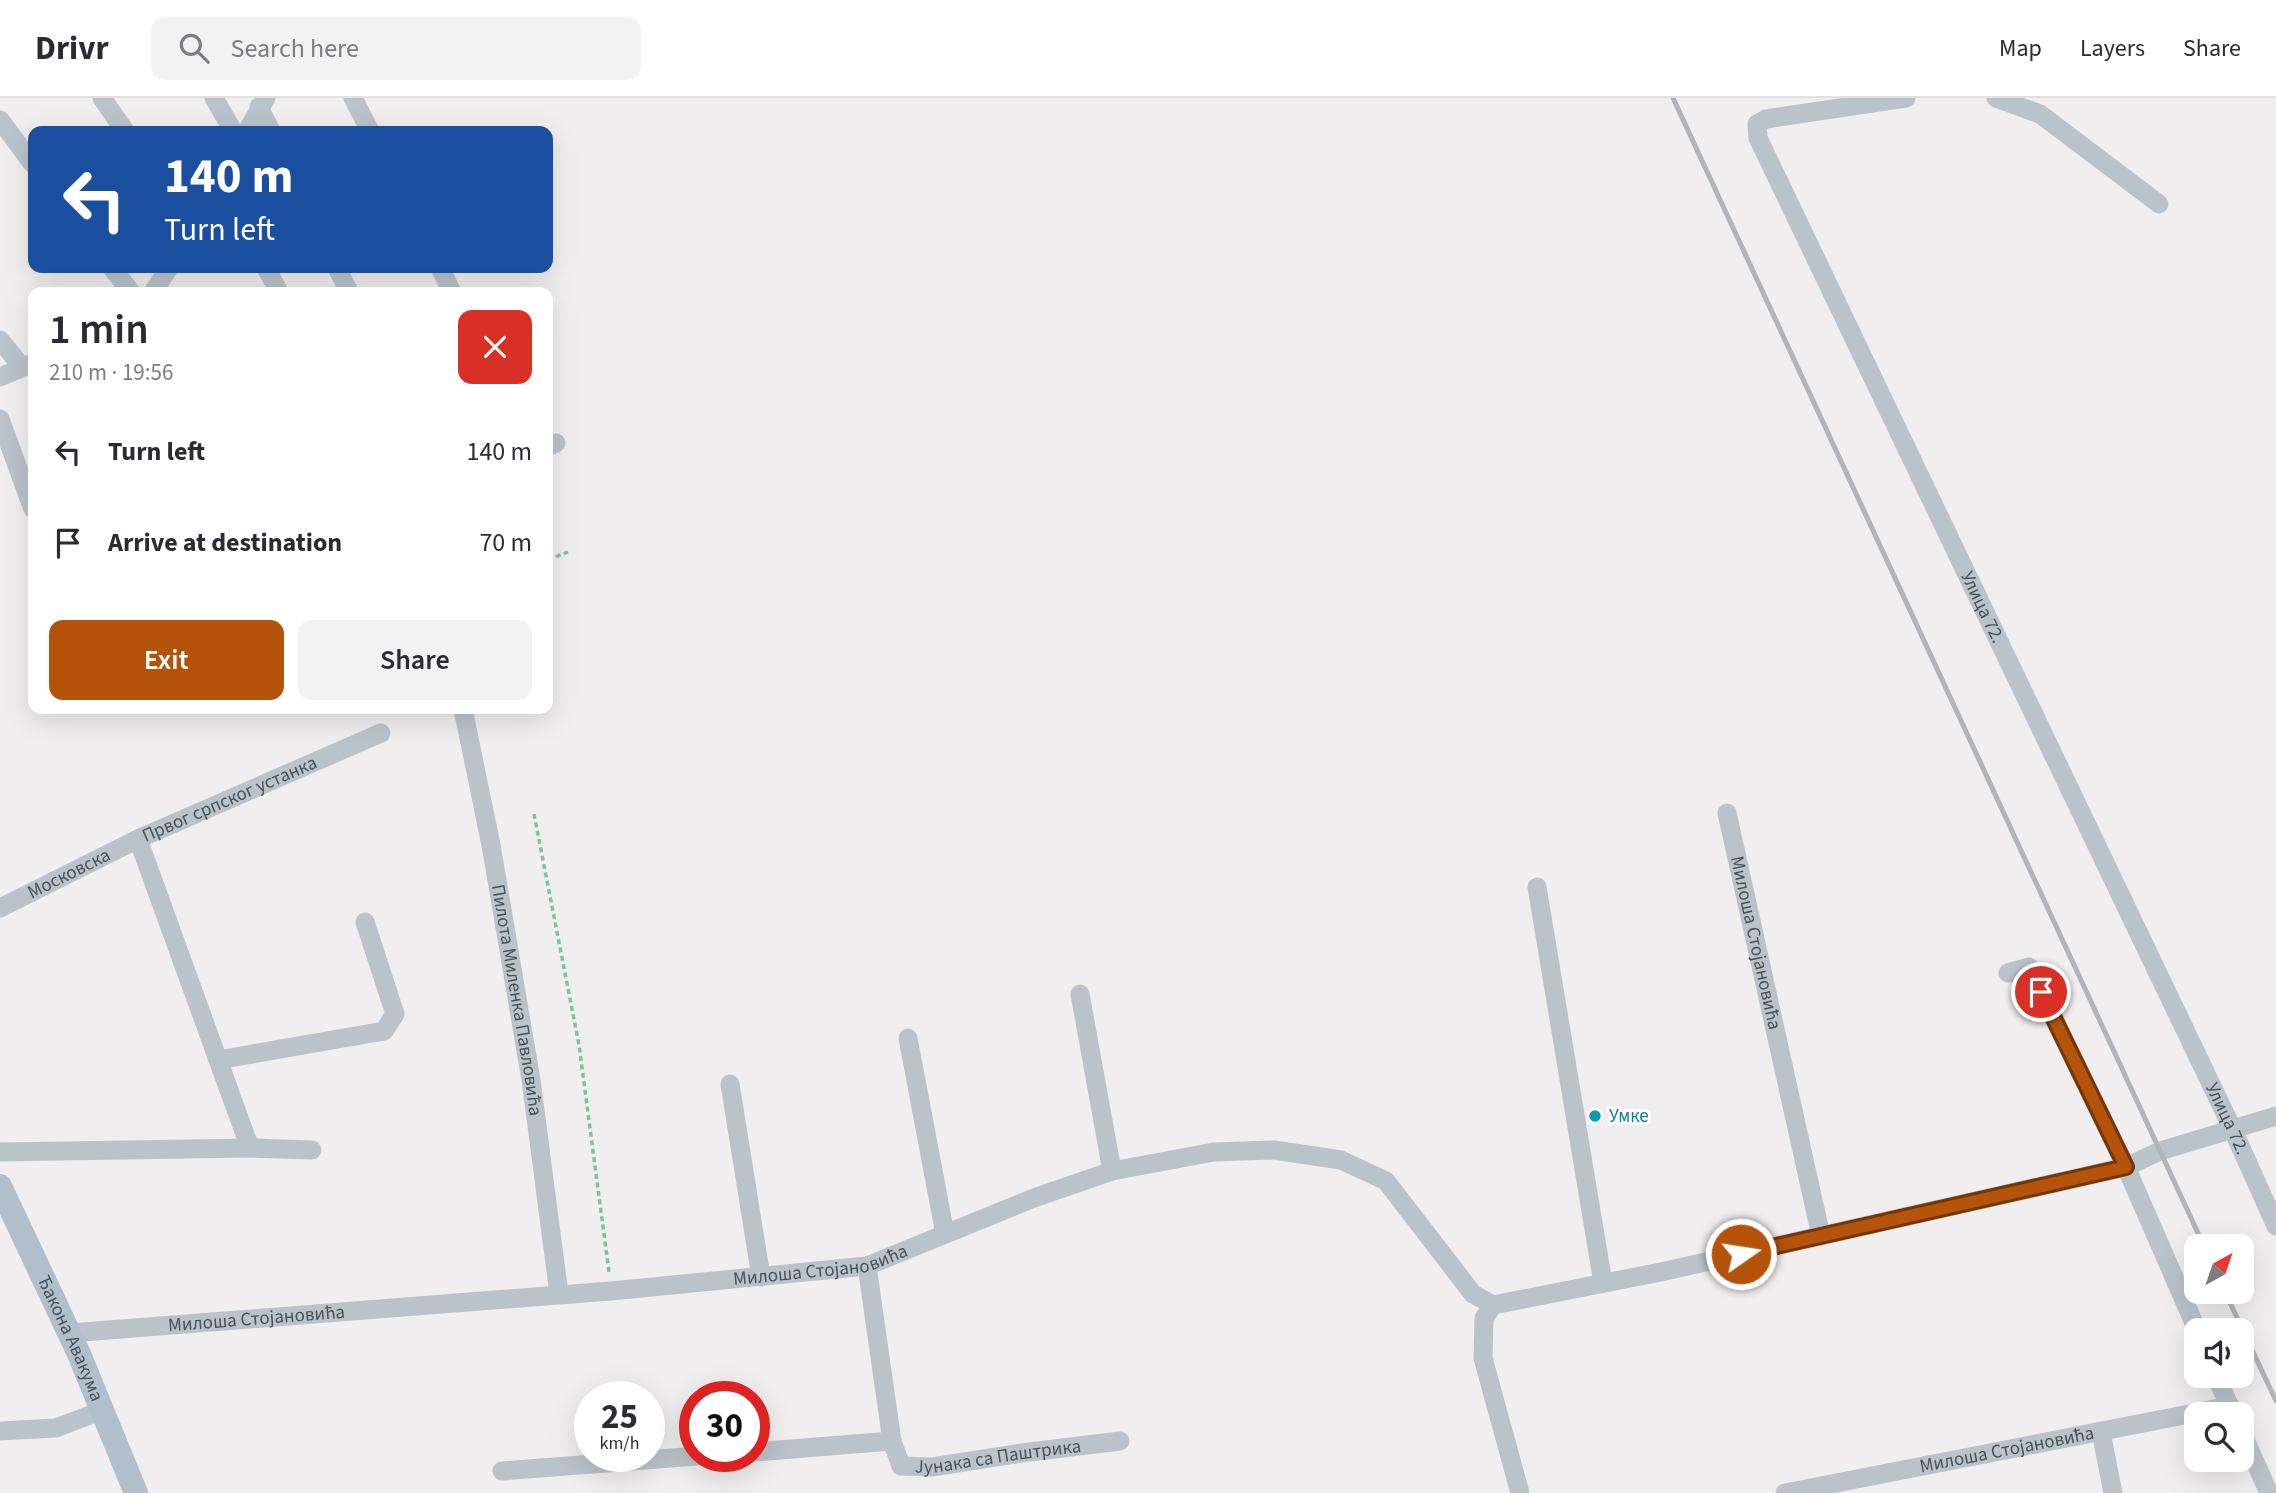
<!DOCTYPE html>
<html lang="en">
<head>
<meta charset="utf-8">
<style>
	body { margin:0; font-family:"Source Sans 3",sans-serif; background:#f2f2f3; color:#2b2b33; height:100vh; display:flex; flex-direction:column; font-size:26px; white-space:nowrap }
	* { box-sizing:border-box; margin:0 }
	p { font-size:23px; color:#7c7c81 }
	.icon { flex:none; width:38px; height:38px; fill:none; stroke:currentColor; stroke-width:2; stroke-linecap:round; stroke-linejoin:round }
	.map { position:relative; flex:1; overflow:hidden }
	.details { position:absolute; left:28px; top:189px; width:525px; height:427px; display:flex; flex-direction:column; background:#fff; border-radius:14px; box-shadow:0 7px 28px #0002 }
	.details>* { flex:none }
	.banner { position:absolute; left:28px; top:28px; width:525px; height:147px; border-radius:14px; box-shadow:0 7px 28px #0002; background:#1a4fa0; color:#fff; overflow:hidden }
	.needle { width:46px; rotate:40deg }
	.controls { position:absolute; left:2184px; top:1136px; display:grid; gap:14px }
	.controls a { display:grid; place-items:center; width:70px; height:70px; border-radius:14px; background:#fff; box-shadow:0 7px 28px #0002; font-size:35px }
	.speed { position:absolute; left:574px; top:1283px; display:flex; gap:14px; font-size:35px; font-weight:700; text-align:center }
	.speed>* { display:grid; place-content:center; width:91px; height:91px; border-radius:50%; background:#fff; box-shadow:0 7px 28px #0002; line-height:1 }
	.speed small { font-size:18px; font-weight:400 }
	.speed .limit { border:10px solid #d22; background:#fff; color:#111 }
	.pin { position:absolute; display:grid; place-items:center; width:60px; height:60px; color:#fff; margin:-30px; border:4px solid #fff; border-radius:50%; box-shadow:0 2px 7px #0007 }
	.me { position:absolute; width:77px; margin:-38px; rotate:77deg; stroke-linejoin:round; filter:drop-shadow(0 0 5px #0008) }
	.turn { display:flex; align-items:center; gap:24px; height:147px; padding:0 21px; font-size:32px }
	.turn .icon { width:91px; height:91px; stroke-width:2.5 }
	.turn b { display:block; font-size:49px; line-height:60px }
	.round { display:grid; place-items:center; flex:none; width:74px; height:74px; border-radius:14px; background:#f2f2f3 }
	.overview { display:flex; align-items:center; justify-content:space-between; height:119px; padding:0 21px }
	h1 { font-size:42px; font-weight:600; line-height:52px }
	.primary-button { display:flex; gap:14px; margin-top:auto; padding:14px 21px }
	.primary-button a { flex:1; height:80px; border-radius:14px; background:#b45309; color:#fff; font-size:28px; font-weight:600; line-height:80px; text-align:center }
	.primary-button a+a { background:#f2f2f3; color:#2b2b33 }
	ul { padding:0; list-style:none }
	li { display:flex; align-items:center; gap:21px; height:91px; padding:0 21px }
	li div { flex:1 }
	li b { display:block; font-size:26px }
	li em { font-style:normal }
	header { display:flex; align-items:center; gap:42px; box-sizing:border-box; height:98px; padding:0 35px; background:#fff; border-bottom:2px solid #e1e1e2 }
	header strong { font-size:33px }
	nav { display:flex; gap:38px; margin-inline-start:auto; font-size:24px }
	.search { width:490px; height:63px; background:#f2f2f3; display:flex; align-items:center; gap:18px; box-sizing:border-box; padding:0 24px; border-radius:14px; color:#7c7c81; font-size:26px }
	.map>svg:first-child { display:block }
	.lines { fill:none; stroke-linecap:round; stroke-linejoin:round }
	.path { stroke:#7bc69d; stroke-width:3.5; stroke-dasharray:5 3.5; stroke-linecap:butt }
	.minor { stroke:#bbc3ca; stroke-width:19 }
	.major { stroke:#b0bfcb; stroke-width:24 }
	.rail { stroke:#b1b4b8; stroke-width:5 }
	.route-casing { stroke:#753606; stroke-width:18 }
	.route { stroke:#b45309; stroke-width:12 }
	.culture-dot { fill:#0f9aa8; stroke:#fff; stroke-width:2.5 }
	.labels { text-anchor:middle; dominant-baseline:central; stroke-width:6; stroke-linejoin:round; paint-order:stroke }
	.street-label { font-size:19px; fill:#48525a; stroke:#fff }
	.culture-label { font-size:19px; fill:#0d838f; stroke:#fff; text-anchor:start }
</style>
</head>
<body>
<header>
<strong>Drivr</strong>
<div class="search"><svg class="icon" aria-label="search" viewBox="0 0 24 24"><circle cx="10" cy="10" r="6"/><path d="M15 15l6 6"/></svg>Search here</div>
<nav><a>Map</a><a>Layers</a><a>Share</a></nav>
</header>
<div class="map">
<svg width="2276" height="1395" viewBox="0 0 2276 1395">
	<rect width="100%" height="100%" fill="#f0eeee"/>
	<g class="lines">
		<!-- path -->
		<path class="path" d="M548 462 568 454
			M534 716 579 947 609 1174"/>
		<!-- minor -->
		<g class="minor">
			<path d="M102 0 125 33"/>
			<path d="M214 0 233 33"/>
			<path d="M353 0 370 33"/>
			<path id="s1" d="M1906 0 1766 21 1757 26 1758 40 2233 1032 2276 1128"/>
			<path d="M1996 0 2040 16 2159 106"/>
			<path d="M259 9 271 33"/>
			<path d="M0 22 33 66"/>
			<path d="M247 33 266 0"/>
			<path d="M112 170 131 194"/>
			<path d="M266 170 279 194"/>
			<path d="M337 170 349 194"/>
			<path d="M440 170 452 194"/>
			<path d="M153 194 169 170"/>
			<path d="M0 242 22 269"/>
			<path d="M0 279 33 265"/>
			<path d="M0 321 33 411"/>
			<path d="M548 349 556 345"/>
			<path id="s2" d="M463 611 491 747 531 982 559 1196"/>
			<path id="s3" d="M1727 715 1821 1138"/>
			<path d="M1537 789 1603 1185"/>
			<path id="s4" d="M0 810 138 741 381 635"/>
			<path d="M2008 875 2029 869 2126 1069 2197 1232"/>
			<path d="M1080 896 1112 1073"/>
			<path d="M908 940 945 1136"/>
			<path d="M218 962 384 933 395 916 365 824"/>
			<path d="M730 986 761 1179"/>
			<path d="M250 1050 312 1052"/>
			<path d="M0 1054 250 1050 138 741"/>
			<path id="s5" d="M867 1168 892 1343 901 1368 932 1369 1022 1355 1120 1343"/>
			<path d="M1493 1207 1484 1220 1483 1260 1520 1395"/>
			<path id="s6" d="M70 1235 611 1193 867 1168 1034 1100 1112 1073 1214 1054 1274 1052 1341 1062 1386 1083 1473 1196 1493 1207 1661 1174 2126 1069 2160 1053 2276 1018"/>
			<path d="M2216 1278 2233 1316"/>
			<path d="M0 1333 56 1330 103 1312"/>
			<path d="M2101 1334 2113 1395"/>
			<path d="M2242 1335 2269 1395"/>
			<path d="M754 1354 892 1343"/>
			<path d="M502 1373 697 1358"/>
			<path id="s7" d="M1785 1395 2230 1308"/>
		</g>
		<!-- major -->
		<path class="major" id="s8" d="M0 1088 79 1256 136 1395"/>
		<!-- rail -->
		<path class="rail" d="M1673 0 2204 1148
			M2225 1194 2276 1303"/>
	</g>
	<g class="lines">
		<!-- route casing -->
		<g class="route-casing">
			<path id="route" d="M1741 1156 2126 1069 2041 894"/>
		</g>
		<!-- route -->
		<use href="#route" class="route"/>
	</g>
	<!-- markers -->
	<circle class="culture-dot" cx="1595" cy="1018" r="7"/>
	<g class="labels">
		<!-- street labels -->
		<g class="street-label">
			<text stroke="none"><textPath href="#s1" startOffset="686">Улица 72.</textPath></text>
			<text stroke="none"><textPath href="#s4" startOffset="254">Првог српског устанка</textPath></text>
			<text stroke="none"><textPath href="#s4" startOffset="77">Московска</textPath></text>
			<text stroke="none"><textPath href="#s3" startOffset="133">Милоша Стојановића</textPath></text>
			<text stroke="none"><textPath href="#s2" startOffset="296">Пилота Миленка Павловића</textPath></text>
			<text stroke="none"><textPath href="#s1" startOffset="1253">Улица 72.</textPath></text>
			<text stroke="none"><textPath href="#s6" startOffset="754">Милоша Стојановића</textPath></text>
			<text stroke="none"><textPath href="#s6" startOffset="187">Милоша Стојановића</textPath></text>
			<text stroke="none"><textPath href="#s8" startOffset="168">Ђакона Авакума</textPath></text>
			<text stroke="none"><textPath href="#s7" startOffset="226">Милоша Стојановића</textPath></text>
			<text stroke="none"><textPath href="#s5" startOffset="301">Јунака са Паштрика</textPath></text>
		</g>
		<!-- culture labels -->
		<g class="culture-label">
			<text x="1609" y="1018">Умке</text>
		</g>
	</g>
</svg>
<div class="controls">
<a><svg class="needle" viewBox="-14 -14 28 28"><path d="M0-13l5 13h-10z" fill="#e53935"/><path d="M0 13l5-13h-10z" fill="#7c7c81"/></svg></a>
<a><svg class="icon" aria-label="sound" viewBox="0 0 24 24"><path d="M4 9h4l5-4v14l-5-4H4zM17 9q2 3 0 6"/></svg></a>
<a><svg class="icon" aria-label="search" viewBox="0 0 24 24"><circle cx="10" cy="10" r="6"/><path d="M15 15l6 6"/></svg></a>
</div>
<div class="speed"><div>25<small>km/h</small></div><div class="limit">30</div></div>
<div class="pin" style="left:2041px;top:894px;background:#d93025"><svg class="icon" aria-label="arrive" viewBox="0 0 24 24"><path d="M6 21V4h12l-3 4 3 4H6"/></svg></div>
<svg class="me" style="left:1741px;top:1156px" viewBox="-20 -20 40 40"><circle r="17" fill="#b45309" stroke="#fff" stroke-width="3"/><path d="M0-11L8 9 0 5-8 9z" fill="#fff"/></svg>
<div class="banner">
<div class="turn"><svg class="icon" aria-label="left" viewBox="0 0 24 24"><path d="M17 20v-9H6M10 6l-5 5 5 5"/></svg><div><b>140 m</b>Turn left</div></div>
</div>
<section class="details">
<div class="overview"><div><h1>1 min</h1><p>210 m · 19:56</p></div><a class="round" style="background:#d93025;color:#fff"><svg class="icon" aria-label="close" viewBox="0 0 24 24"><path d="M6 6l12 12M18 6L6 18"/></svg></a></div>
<ul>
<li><svg class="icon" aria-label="left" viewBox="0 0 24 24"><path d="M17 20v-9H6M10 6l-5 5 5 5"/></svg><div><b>Turn left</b></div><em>140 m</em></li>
<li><svg class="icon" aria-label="arrive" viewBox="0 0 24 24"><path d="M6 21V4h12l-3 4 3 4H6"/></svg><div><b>Arrive at destination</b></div><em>70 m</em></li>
</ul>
<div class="primary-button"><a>Exit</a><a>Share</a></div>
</section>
</div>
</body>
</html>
